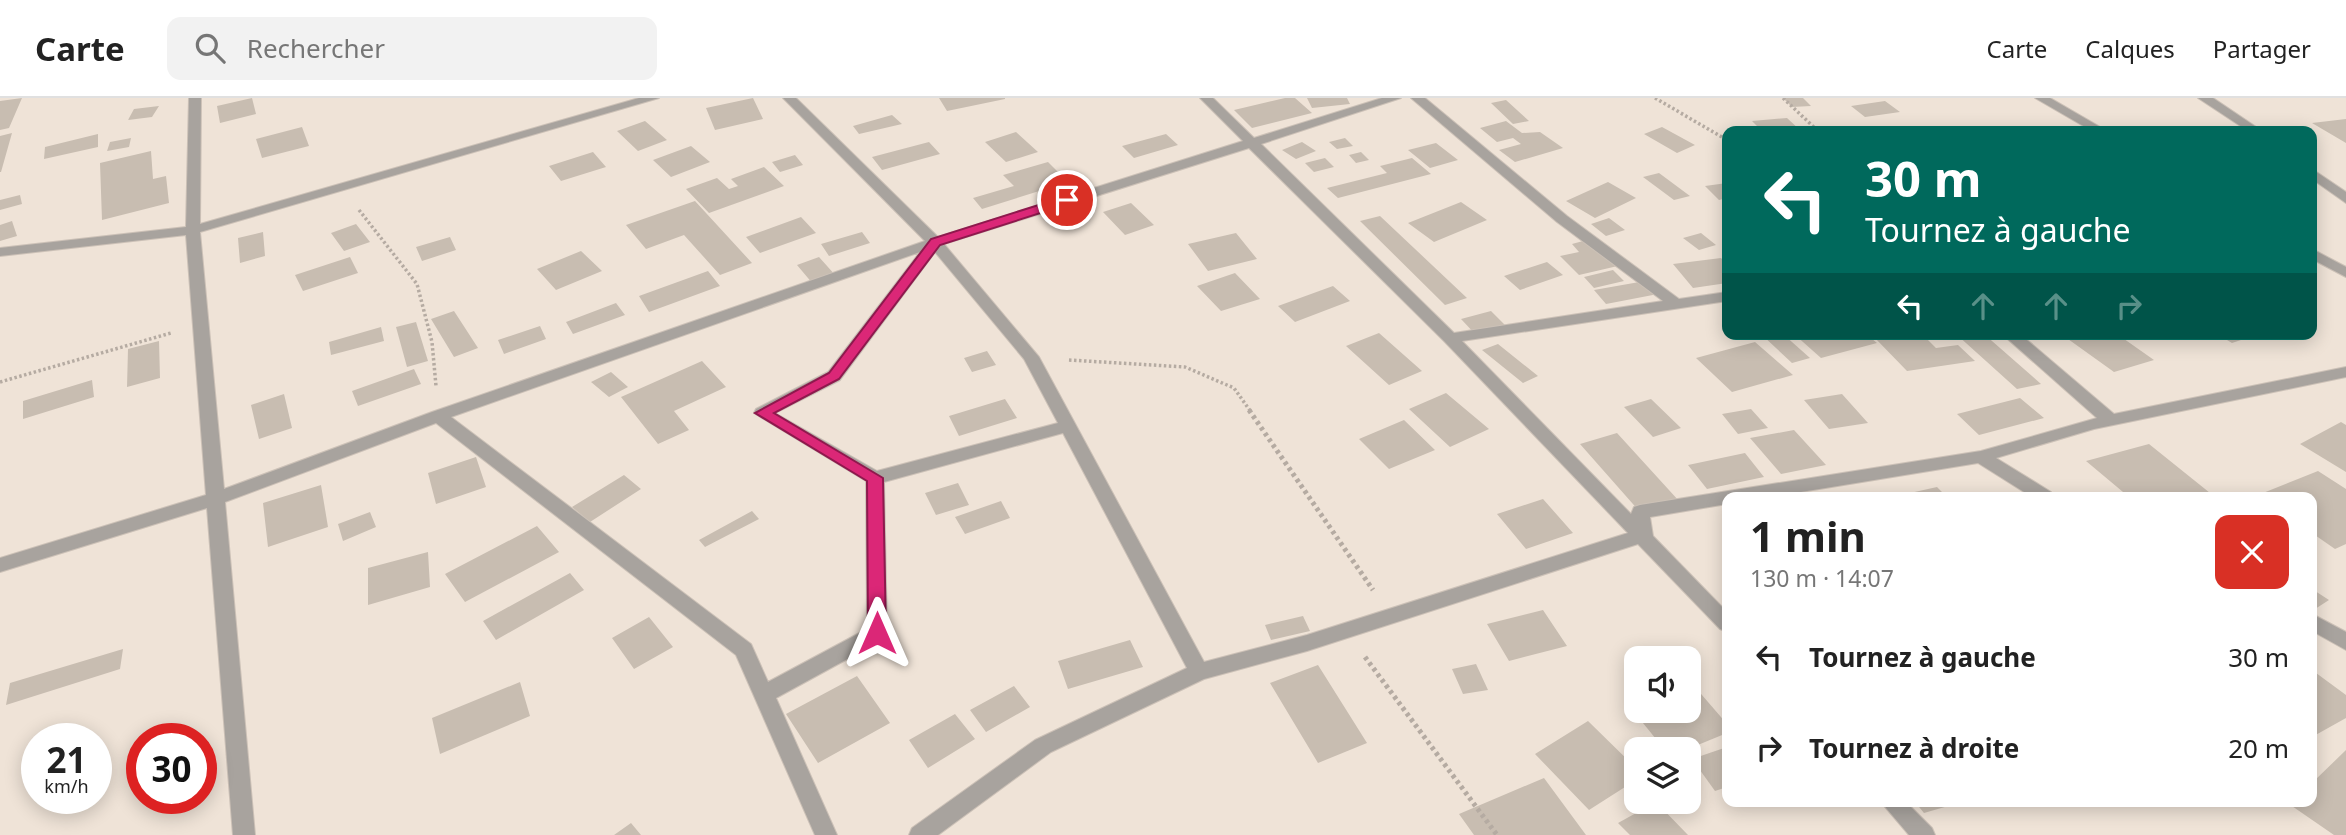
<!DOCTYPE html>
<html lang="fr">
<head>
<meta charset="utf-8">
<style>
	body { margin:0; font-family:"Noto Sans",sans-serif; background:#f2f2f2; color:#222; height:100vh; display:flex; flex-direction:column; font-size:26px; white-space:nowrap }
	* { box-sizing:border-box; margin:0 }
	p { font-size:23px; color:#767676 }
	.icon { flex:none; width:38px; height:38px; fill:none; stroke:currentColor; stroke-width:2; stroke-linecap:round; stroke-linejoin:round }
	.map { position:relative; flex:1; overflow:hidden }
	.drawer { position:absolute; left:1722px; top:394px; width:595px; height:315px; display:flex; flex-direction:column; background:#fff; border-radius:14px; box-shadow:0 4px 18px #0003 }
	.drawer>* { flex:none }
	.guide { position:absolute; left:1722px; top:28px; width:595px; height:214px; border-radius:14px; box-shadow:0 4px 18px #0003; background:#00695c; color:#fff; overflow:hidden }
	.buttons { position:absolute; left:1624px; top:548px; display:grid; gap:14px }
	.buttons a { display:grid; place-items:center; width:77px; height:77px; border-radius:14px; background:#fff; box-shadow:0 4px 18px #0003; font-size:35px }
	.speed { position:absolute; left:21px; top:625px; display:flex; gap:14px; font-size:35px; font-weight:700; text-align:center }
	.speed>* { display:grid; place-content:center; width:91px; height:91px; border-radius:50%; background:#fff; box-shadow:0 4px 18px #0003; line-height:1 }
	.speed small { font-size:18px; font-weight:400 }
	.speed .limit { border:10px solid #d22; background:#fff; color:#111 }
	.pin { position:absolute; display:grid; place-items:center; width:60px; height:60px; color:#fff; margin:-30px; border:4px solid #fff; border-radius:50%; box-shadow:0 2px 7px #0007 }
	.me { position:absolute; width:77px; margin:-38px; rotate:0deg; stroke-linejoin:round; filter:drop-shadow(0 0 5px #0008) }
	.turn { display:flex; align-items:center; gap:24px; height:147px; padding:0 28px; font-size:32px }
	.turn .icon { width:91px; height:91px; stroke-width:2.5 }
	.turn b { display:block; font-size:49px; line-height:60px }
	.lanes { display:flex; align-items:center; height:66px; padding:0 28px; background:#0003; justify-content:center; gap:35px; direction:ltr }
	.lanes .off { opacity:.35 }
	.round { display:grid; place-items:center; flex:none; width:74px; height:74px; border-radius:14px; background:#f2f2f2 }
	.overview { display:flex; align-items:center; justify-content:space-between; height:119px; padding:0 28px }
	h1 { font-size:42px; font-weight:700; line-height:52px }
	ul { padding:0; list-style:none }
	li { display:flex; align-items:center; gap:21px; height:91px; padding:0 28px }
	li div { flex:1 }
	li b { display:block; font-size:26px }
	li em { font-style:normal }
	header { display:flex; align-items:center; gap:42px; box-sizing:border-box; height:98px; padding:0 35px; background:#fff; border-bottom:2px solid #e0e0e0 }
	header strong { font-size:33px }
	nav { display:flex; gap:38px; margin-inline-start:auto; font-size:24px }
	.search { width:490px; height:63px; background:#f2f2f2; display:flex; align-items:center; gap:18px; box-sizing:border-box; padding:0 24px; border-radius:14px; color:#767676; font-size:26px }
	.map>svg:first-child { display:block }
	.building { fill:#c8bdb1 }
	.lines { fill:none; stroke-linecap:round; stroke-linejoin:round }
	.minor-casing { stroke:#ccc1b7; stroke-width:2 }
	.path-far1 { stroke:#b5aba2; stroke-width:3.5; stroke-dasharray:2.5 2.5; stroke-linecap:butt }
	.path { stroke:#b5aba2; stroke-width:5; stroke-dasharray:3.5 3.5; stroke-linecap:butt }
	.minor { fill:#a8a39e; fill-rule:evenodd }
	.route { fill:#db2777; stroke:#8e194d; stroke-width:2 }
</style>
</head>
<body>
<header>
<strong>Carte</strong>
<div class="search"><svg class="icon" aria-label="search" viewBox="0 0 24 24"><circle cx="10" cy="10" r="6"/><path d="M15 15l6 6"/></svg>Rechercher</div>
<nav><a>Carte</a><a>Calques</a><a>Partager</a></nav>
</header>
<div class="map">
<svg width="2346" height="737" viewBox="0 0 2346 737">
	<rect width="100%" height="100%" fill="#efe3d7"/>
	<!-- building -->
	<path class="building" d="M22 0 9 30 0 32V3Z
		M252 0 256 16 220 25 217 8Z
		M753 0 763 21 715 32 706 10Z
		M939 0H1005V1L947 13Z
		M1285 0H1295L1312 15 1252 30 1234 12Z
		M1307 0H1347L1350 6 1312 10Z
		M1783 0H1803L1811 8 1792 9Z
		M1506 2 1529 23 1513 26 1491 5Z
		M1885 3 1900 14 1865 19 1851 8Z
		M159 8 152 19 128 22 134 11Z
		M892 17 902 26 859 36 853 28Z
		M1787 20 1801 33H1762L1752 23Z
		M2346 21V45L2312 25Z
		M645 23 667 42 638 53 617 33Z
		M1506 23 1522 35 1540 34 1563 50 1515 64 1499 52 1521 46 1513 40 1497 44 1480 30Z
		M302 29 309 48 262 60 256 41Z
		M1662 29 1695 47 1677 55 1644 36Z
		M1016 34 1038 54 1006 64 985 44Z
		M12 35 1 74H0V38Z
		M98 36V49L44 61 45 49Z
		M1166 36 1178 47 1134 60 1122 48Z
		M131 40 129 49 107 53 110 44Z
		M1345 40 1353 48 1337 51 1329 44Z
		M929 44 940 56 882 72 872 59Z
		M1302 44 1316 53 1296 61 1282 52Z
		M1436 45 1458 62 1430 70 1408 52Z
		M691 48 710 64 671 79 653 62Z
		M151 53 153 81 166 78 169 105 102 122 100 65Z
		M593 54 606 69 561 83 549 68Z
		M1361 54 1369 62 1356 65 1349 57Z
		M795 57 803 67 780 74 772 64Z
		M1325 60 1334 69 1314 74 1305 65Z
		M1412 60 1431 76 1338 100 1327 90 1387 75 1380 68Z
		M1048 64 1068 84 982 111 973 100 1014 88 1003 77Z
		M764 69 784 88 709 115 686 91 717 80 729 91 738 88 731 81Z
		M1659 75 1690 98 1674 102 1643 79Z
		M1608 84 1636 100 1595 120 1566 103Z
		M1727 85V100L1719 102 1705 88Z
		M20 97 22 106 0 112V102Z
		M695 103 752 165 720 177 684 137 646 151 626 127Z
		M1461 104 1487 122 1434 144 1408 125Z
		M1131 105 1154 127 1125 137 1103 114Z
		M1380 118 1467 200 1445 207 1360 123Z
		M801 119 816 135 760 155 746 139Z
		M1609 120 1625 132 1606 138 1591 126Z
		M12 123 17 138 0 143V127Z
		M356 126 370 144 344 153 331 135Z
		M263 134 265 158 240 165 238 140Z
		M862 134 870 145 829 158 821 146Z
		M1236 135 1257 161 1208 173 1188 146Z
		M1701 135 1716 147 1699 152 1683 140Z
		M450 139 456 152 422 163 416 149Z
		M1594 140 1622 167 1579 177 1560 158 1579 154 1572 146Z
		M581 153 602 173 556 192 537 171Z
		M350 159 358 175 303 193 295 177Z
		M819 159 836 178 813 186 797 167Z
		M1721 160 1727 166V185L1693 190 1673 166Z
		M1547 164 1563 177 1520 192 1504 178Z
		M1613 172 1624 183 1594 190 1584 179Z
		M708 173 720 188 649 214 639 198Z
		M1235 175 1260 201 1221 213 1197 188Z
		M1645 183 1658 196 1606 206 1594 192Z
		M1333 188 1350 203 1295 224 1278 208Z
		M616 205 625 217 573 236 566 224Z
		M454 213 478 250 454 259 431 221Z
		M1491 213 1506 228 1476 237 1461 221Z
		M416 224 428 263 407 269 396 229Z
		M540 228 546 241 504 256 498 242Z
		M381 229 384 243 331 257 329 244Z
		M1379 235 1422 273 1389 287 1346 248Z
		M1761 236H1783L1810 260 1792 265Z
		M1794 236H1866L1877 245 1821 260Z
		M1893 236H1922L1936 250 1958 247 1975 263 1907 273 1874 239Z
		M1956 236H1984L2041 286 2017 291Z
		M2061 236H2117L2154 262 2114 274Z
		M2217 236H2256V237L2232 245Z
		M159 243 160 280 127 289 128 251Z
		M1755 244 1793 277 1732 294 1696 260Z
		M1498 246 1538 278 1523 285 1482 252Z
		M987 253 996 267 972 274 964 260Z
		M702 263 726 289 674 313 689 332 658 346 621 299Z
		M414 271 421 286 358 308 352 293Z
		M611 274 628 289 609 299 591 284Z
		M92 282 94 299 23 321V303Z
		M1446 295 1489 331 1450 349 1409 311Z
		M284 296 292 330 259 341 251 307Z
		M1842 296 1868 325 1829 331 1804 302Z
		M2020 300 2044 320 1979 337 1957 316Z
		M1005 301 1017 320 959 338 949 318Z
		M1651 301 1681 330 1653 339 1624 309Z
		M1751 311 1768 330 1738 336 1722 316Z
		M1404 322 1435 352 1389 371 1359 341Z
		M2341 324 2346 327V374L2300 346Z
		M1794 332 1826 367 1781 376 1750 340Z
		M1617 335 1679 403 1640 414 1580 346Z
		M2149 346 2215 399H2129L2086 363Z
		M1745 355 1764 379 1707 391 1688 367Z
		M476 359 486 389 436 406 428 375Z
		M2318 373 2346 391V446L2335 451 2312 435V399L2258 397Z
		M624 377 641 391 590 424 572 409Z
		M958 385 969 407 936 417 925 395Z
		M321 387 328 429 268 449 263 405Z
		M1937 389 1947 399H1914L1910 395Z
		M1543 401 1573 435 1526 451 1497 416Z
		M1001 403 1010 420 965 436 955 419Z
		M752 413 759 421 705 449 699 442Z
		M370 414 376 429 343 443 338 426Z
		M537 428 559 454 465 504 445 476Z
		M428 454 430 489 368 507V470Z
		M570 475 584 492 496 542 483 523Z
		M2312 491 2329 502 2312 513Z
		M1543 512 1567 548 1509 563 1487 526Z
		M1303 518 1310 533 1271 542 1265 527Z
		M649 519 673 549 634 571 612 540Z
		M1130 542 1143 569 1068 591 1058 563Z
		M123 551 120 571 6 607 10 585Z
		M1476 566 1488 592 1463 596 1452 571Z
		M1318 567 1367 645 1318 665 1270 585Z
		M2312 572 2346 597V620L2312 639Z
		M857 578 890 625 818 665 786 616Z
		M1689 582 1727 626V635L1688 651H1664L1626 604 1636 600V612H1689Z
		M520 584 530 618 440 656 432 620Z
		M1014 588 1030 609 986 634 970 612Z
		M955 616 975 641 928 670 909 642Z
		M1588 623 1636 670V682L1589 712 1535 656Z
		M1727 649V689L1715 693 1692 661Z
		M2346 652V737H2334L2289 706 2312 704V685Z
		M1544 680 1586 737H1474L1459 716Z
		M1656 704 1688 737H1630L1618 725Z
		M1915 704H1962L1924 715Z
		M631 725 641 737H614Z"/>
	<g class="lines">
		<!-- minor casing -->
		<g class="minor-casing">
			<path id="minor" d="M189 0H201L200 126 639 0H659L200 134 224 391 432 314 925 143 783 0H796L938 139 1243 43 1200 0H1213L1254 40 1382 0H1401L1261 46 1454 235 1663 203 1557 124 1411 0H1425L1567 118 1679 201 1727 194V203L1462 243 1631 416 1634 409 1640 407 1981 353 2097 320 2002 236H2020L2114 316 2346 269V279L2094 331 1996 360 2051 394 2054 399H2032L1978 365 1770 399H1727V406L1650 419 1653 438 1727 514V534L1720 531 1638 446 1307 553 1204 581 1051 654 938 737H909L912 730 1035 642 1187 570 1063 335 884 384 887 535 884 541 776 600 837 737H815L736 557 436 325 225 404 255 737H233L207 410 0 474V460L206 397 186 137 0 158V150L186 129ZM1249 50 1444 243 1628 435 1307 537 1204 564 1039 259 944 146ZM920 154 828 274 756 311 754 315 866 383 867 531 768 584 751 546 451 319ZM935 154 1024 261 1058 325 877 373 775 315 840 282Z
				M2035 0H2050L2107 33H2092Z
				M2198 0H2213L2262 33H2248Z
				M2312 71 2346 94V105L2312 81Z
				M2312 151 2346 169V179L2312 161Z
				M2312 516 2346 534V552L2312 533Z
				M1881 704H1906L1932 730 1935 737H1909Z"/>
		</g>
		<!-- path-far1 -->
		<path class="path-far1" d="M1655 0 1727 42
			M1783 0 1818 33
			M359 112 417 186 432 244 436 288
			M1069 262 1185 269 1234 290 1251 314
			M0 284 171 235"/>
		<!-- path -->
		<path class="path" d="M1249 312 1373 492
			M1365 559 1497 737"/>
		<!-- minor -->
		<use href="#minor" class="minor"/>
	</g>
	<!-- route -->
	<path class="route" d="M1067 98 1073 102 1072 105 940 147 839 281 774 315 883 380 886 535 884 540H871L868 535 867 383 755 315 829 275 931 141Z"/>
</svg>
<div class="buttons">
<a><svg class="icon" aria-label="sound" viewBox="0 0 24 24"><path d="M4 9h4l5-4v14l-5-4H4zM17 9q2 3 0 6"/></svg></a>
<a><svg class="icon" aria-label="layers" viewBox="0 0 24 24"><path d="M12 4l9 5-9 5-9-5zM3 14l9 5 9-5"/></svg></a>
</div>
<div class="speed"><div>21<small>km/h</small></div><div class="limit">30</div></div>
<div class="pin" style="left:1067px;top:102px;background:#d93025"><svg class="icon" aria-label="arrive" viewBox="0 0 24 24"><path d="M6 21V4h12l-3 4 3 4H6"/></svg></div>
<svg class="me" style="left:877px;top:535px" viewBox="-20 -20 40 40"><path d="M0-17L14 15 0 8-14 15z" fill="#db2777" stroke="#fff" stroke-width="4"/></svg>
<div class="guide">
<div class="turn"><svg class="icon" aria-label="left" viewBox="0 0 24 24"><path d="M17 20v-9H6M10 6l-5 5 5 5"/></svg><div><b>30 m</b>Tournez à gauche</div></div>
<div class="lanes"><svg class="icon" aria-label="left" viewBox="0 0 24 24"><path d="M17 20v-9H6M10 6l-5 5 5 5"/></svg><svg class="icon off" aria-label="ahead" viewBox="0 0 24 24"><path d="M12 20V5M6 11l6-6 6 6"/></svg><svg class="icon off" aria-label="ahead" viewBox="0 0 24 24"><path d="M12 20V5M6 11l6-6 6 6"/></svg><svg class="icon off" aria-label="right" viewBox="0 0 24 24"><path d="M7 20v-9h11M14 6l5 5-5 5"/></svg></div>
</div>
<section class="drawer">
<div class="overview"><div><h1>1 min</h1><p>130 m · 14:07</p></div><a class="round" style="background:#d93025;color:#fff"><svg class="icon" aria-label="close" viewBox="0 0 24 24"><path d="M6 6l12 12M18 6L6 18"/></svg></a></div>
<ul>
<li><svg class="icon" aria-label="left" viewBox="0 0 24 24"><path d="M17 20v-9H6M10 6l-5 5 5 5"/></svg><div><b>Tournez à gauche</b></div><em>30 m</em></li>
<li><svg class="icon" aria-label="right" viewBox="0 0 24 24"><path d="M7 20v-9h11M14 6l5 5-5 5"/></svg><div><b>Tournez à droite</b></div><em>20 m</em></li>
</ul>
</section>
</div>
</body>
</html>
